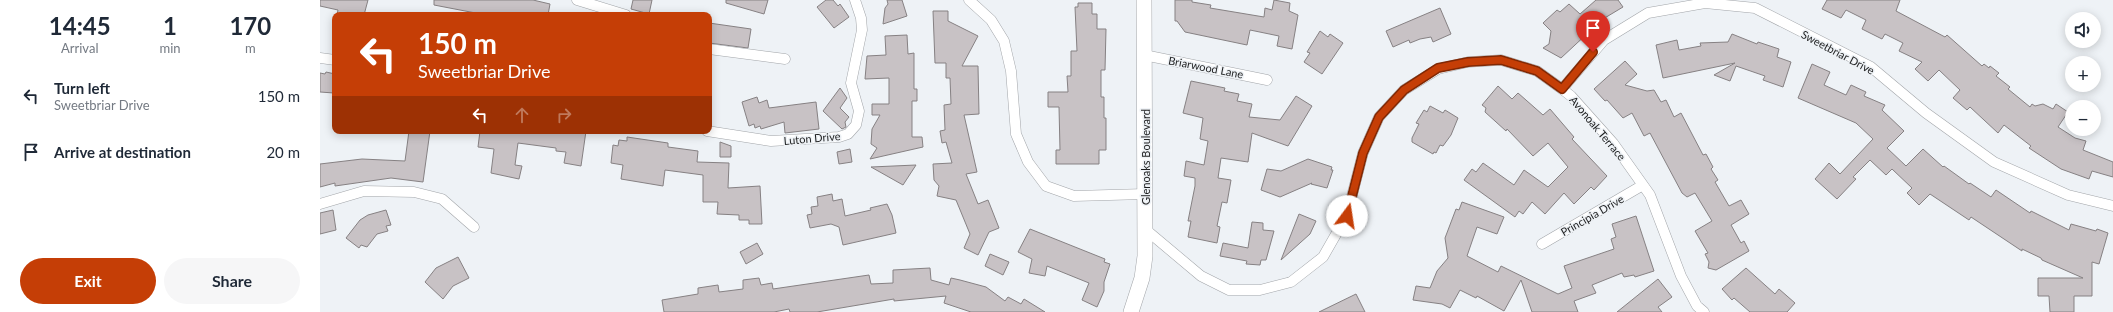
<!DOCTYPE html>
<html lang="en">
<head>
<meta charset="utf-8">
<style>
	body { margin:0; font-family:Lato,sans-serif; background:#f6f6f7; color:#1f2937; height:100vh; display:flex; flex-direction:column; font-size:15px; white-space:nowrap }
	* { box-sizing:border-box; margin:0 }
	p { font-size:13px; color:#747a83 }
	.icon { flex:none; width:22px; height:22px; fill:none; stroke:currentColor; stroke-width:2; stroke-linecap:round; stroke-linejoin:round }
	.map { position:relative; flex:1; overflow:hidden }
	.side { display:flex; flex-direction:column; background:#fff; width:320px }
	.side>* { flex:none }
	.guide { position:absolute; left:12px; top:12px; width:380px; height:122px; border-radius:8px; box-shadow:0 2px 10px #0003; background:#c53e06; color:#fff; overflow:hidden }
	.controls { position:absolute; left:1745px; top:12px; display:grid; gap:8px }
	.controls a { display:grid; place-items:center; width:36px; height:36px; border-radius:50%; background:#fff; box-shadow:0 2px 10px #0003; font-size:20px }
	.pin { position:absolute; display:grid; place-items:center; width:34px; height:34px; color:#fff; margin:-41px -17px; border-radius:50% 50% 50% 0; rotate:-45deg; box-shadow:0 0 4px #0007 }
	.pin .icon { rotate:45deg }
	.me { position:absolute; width:44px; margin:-22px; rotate:14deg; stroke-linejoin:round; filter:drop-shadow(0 0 3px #0008) }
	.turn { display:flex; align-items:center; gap:14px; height:84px; padding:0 20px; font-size:18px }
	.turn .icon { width:52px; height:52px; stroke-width:2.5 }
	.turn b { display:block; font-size:28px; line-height:34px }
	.lanes { display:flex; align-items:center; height:38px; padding:0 20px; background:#0003; justify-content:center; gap:20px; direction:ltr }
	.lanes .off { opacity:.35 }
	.eta { display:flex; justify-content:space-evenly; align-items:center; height:68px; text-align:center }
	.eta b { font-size:24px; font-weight:700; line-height:28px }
	.action { display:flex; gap:8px; margin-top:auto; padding:8px 20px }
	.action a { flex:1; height:46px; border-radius:24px; background:#c53e06; color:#fff; font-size:16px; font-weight:700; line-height:46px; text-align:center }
	.action a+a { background:#f6f6f7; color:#1f2937 }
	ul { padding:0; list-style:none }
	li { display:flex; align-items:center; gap:12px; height:56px; padding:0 20px }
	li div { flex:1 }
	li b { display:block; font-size:15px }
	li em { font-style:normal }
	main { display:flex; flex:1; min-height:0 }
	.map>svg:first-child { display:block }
	.building { fill:#c8c2c5; stroke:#868183 }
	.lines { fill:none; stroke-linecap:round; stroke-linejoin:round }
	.street-casing { stroke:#a2a5a9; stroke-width:11 }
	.secondary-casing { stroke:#a2a5a9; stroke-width:16 }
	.street { stroke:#fff; stroke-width:10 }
	.secondary { stroke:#fff; stroke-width:15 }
	.route-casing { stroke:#802804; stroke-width:10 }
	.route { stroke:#c53e06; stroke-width:7 }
	.labels { text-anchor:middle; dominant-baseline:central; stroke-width:3; stroke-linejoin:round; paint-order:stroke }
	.street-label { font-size:11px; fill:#1d1e1f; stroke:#eef2f6 }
</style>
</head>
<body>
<main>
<section class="side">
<div class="eta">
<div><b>14:45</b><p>Arrival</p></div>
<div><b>1</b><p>min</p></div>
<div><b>170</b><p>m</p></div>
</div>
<ul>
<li><svg class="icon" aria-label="left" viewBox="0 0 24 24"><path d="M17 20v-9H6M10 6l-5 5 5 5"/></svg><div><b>Turn left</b><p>Sweetbriar Drive</p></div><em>150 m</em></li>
<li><svg class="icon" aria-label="arrive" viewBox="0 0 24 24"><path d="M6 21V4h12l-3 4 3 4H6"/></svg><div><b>Arrive at destination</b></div><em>20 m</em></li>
</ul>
<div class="action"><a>Exit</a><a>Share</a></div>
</section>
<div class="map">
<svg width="1793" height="312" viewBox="0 0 1793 312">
	<rect width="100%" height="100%" fill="#eef2f6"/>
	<!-- building -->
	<path class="building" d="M0 0H48L44 15H17L18 10 0 6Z
		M114 0H213L230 4 228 15H166L114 5Z
		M313 0H332L329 14 311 9Z
		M406 0H448L444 14 406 3Z
		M506 0H513L518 6 520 4 529 17 514 28 497 7Z
		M567 0H582L587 16 563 24 565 8 568 4Z
		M855 0H872V2L891 5 890 8 944 17 945 8 952 10 954 0 970 3 969 11 978 15 972 49 957 46 959 36 930 30 927 45 865 32 857 21H855Z
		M1276 0H1298L1303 7 1283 19 1241 58 1223 48 1229 44 1231 31 1223 23 1237 10 1240 12 1249 4 1260 14Z
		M1507 0H1580L1576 11 1625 37 1627 35 1662 66 1664 64 1669 68 1670 66 1679 73 1676 76 1690 87 1688 89 1710 107 1712 104 1715 106 1723 104 1733 109 1736 104 1748 112 1738 127 1755 138 1766 141 1763 150 1793 162V177L1772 171 1769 179 1741 169 1709 148 1711 146 1684 125 1678 133 1650 107 1647 110 1633 98 1640 90 1619 70 1608 81 1595 69 1602 62 1579 51 1583 43 1565 34 1562 39 1542 29 1546 20 1526 10 1521 18 1502 9Z
		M758 3H772V14H777V29H786L785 70H781V97H784V118H786V150H779V164H736V150H740L739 107H728V92H748L747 76H751V51H757L755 7H758Z
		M1120 8 1131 34 1113 42 1111 37 1100 39 1090 43 1089 40 1073 47 1066 31Z
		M613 11H628V21L658 36 642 66H658L659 114 644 115 657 172 646 174 658 204 668 200 679 228 669 232 658 255 644 248 650 234 636 200 617 196 619 186 614 180 613 164 632 163 626 142 622 143 620 131 625 130 624 105 631 104 630 78H626V63H615Z
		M389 23 431 29 428 48 389 43Z
		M1000 31 1008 37 1010 34 1023 43 1002 74 984 62 990 53 987 52Z
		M1412 34 1437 44 1438 42 1459 49 1457 57 1471 62 1463 87 1443 80 1445 76 1416 66 1410 81 1394 75 1415 63 1343 78 1336 45 1357 40 1359 50 1381 46 1380 43 1408 42Z
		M587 35 588 54 594 53V89H597V101H592V137H602L603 147 550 159 557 148 551 144 552 129 560 115H552V104H569V78L545 79 547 56 566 55 565 36Z
		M1305 61 1317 74 1305 85 1327 91 1334 90 1341 102 1346 100 1354 117 1361 113 1383 155 1386 154 1393 167 1391 169 1398 180 1395 182 1409 206 1421 200 1429 214 1411 225 1421 243 1424 241 1429 251 1396 270 1388 268 1389 262 1385 254 1388 253 1375 231 1392 221 1375 193 1367 197 1362 193 1330 133 1324 136 1312 113 1303 118 1287 100 1285 101 1274 89Z
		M1492 64 1510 72 1504 85 1526 95 1531 85 1546 92 1544 96 1565 105 1562 110 1584 131 1567 148 1586 166 1603 149 1623 167 1624 166 1649 184 1650 183 1671 197 1676 190 1710 213 1711 211 1749 230 1751 224 1776 231 1777 229 1788 233 1779 264 1772 262V296H1754V312H1730L1729 296H1718V278H1763L1722 260 1721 258 1702 249V251L1651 217 1649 220 1610 194 1599 205 1587 193 1592 188 1572 169 1566 175 1550 160 1533 177 1536 179 1517 199 1495 179 1509 163 1520 174 1553 139 1536 123 1478 98Z
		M6 72 15 74 14 93 0 92V73L5 74Z
		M871 81 905 88 904 91 919 94 917 101 932 104 929 117 960 120 976 96 992 106 968 146 932 133 928 162 901 158 898 178 911 180 907 203 902 202 897 226 900 227 897 243 868 237 871 221H868L875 186V178L864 176 866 161 884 165 888 141 880 139 883 118 863 113Z
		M1178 86 1192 99 1198 93 1223 115 1230 109 1254 137 1252 139 1287 176 1274 190 1271 187 1254 204 1244 193 1225 214 1212 202 1203 214 1199 211 1195 217 1144 180 1152 169 1156 172 1163 163 1194 185 1204 170 1228 187 1248 167 1228 143 1213 156 1187 129 1186 131 1165 112 1166 108 1162 105Z
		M520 88 527 98 520 108 529 117 525 122 526 127 522 129 503 111Z
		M437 97 439 103 447 100 449 108 496 102 499 129 465 133 464 122 441 129 440 126 435 128 434 124 429 126 422 102Z
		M1110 106 1123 113 1125 110 1138 118 1131 135 1123 146 1120 145 1116 153 1114 152 1113 154 1092 142V138L1099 124 1096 123 1104 110 1107 112Z
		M89 131H110L103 182 71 178 15 186V183L0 187V164L42 159 85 161Z
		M160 131H266L261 166 244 163 246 152 236 151V148L198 143 195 165 202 166 199 179 171 173 174 149 158 147Z
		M307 137 348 143V147L378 151 377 162 409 163 408 188 440 186 442 224H429V220H419V215L397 214 398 202H383V175L345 170 343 186 301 179 303 165 291 163 293 145 298 146 299 140 307 141Z
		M400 142 411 146V157H400Z
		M530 149 532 162 519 164 517 152Z
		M988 159 1012 167 1011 170H1013L1007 188 991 184 992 183 960 197 941 190 947 169 961 171Z
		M596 165 583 185 551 167Z
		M512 194 513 201 522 199 525 216 551 210 550 208 567 204 572 215 576 233 523 245 519 227 511 224 490 228 487 215 492 214 491 207 498 206 497 197Z
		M1142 202 1184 217 1177 234 1157 227 1147 256 1178 272 1181 266 1238 294 1252 288 1244 266 1294 249 1291 239 1296 237 1292 224 1316 216 1334 271 1315 277 1314 275 1304 277 1302 273 1272 285 1276 293 1254 301 1258 312H1212L1201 280 1184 311 1157 296 1156 298 1140 290 1130 308 1122 304 1093 300 1096 286 1110 288 1117 271 1128 258 1125 238 1136 209 1139 210Z
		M13 210 16 230 0 234V213Z
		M66 210 71 225 66 226 68 231 57 234 47 247 41 245 39 248 26 238 40 220 48 215Z
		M979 214 996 221 990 234 961 260Z
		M932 222 943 223V230L954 231 946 260H941L940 265 926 264 927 261 900 256 903 243 928 248Z
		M710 229 785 259 784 262 790 264 784 282V291L777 307 762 300 769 283 727 266 725 276 709 273 712 259 698 252Z
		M437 243 443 254 426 264 420 252Z
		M670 254 689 262 683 275 665 266Z
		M138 257 149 278 133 286 123 299 105 282 116 268Z
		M610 268 611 280 629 285 631 278 640 280 666 287 685 301 688 297 701 304 704 299 725 312H651L624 303 626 296 574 301V299L497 312H470L469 309 454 312H344L342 300 378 294V288L398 285 399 292 423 289V280L439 278 441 285 452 283 453 289 549 275 551 284 573 283V270Z
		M1426 268 1455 294 1459 289 1475 303 1467 312H1430L1414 298 1412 300 1402 289Z
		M1338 279 1352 297 1338 307 1342 312H1297Z
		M1036 294 1045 312H999Z"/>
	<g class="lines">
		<!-- street casing -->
		<g class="street-casing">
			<path id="street" d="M257 0 306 15
				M649 0 671 20 684 41 691 71 696 134 708 162 726 186 754 196 825 194
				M389 49 465 59
				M824 55 947 80
				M0 58 15 60
				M1242 89 1284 40 1328 13 1385 3 1435 8 1551 67 1606 113 1674 162 1748 195 1793 206
				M387 131 451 141 519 137 528 134 536 125 539 111 531 83 542 30 541 18 535 0
				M0 204 44 191 94 192 122 199 154 227
				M825 229 881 276 909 290H940L971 282 1003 257 1027 215 1043 153 1059 117 1084 90 1118 69 1148 62 1181 60 1217 71 1242 89 1251 96 1293 143 1330 195 1361 276 1377 306 1384 312
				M1222 244 1323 185"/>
		</g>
		<!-- secondary casing -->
		<g class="secondary-casing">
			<path id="secondary" d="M811 312 822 278 825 256 824 0"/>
		</g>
		<!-- street -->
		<use href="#street" class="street"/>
		<!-- secondary -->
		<use href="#secondary" class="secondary"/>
	</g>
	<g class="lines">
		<!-- route casing -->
		<g class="route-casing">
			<path id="route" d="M1027 216 1043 153 1059 117 1084 90 1118 68 1148 62 1181 60 1217 71 1242 89 1273 52"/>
		</g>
		<!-- route -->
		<use href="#route" class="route"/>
	</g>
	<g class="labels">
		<!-- street labels -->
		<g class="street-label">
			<text transform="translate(1518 52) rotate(28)">Sweetbriar Drive</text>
			<text transform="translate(886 67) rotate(11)">Briarwood Lane</text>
			<text transform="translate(1278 128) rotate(50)">Avonoak Terrace</text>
			<text transform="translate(492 138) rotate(-5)">Luton Drive</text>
			<text transform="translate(825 157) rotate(-90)">Glenoaks Boulevard</text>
			<text transform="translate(1272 215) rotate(-30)">Principia Drive</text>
		</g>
	</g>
</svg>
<div class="controls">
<a><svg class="icon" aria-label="sound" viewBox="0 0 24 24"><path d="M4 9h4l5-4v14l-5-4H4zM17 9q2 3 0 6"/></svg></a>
<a>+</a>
<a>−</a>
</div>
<div class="pin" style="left:1273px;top:52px;background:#d93025"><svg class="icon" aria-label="arrive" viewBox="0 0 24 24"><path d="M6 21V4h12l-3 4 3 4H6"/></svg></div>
<svg class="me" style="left:1027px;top:216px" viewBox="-20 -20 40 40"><circle r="19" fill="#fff"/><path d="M0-13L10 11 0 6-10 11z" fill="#c53e06"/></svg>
<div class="guide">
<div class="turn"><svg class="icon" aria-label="left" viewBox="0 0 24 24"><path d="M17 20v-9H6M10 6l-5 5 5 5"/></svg><div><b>150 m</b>Sweetbriar Drive</div></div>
<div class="lanes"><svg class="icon" aria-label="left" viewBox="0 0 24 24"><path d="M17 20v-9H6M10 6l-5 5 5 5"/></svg><svg class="icon off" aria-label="ahead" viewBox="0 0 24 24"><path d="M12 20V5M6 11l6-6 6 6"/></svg><svg class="icon off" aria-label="right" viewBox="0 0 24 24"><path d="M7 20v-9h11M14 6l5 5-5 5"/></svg></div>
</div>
</div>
</main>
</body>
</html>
